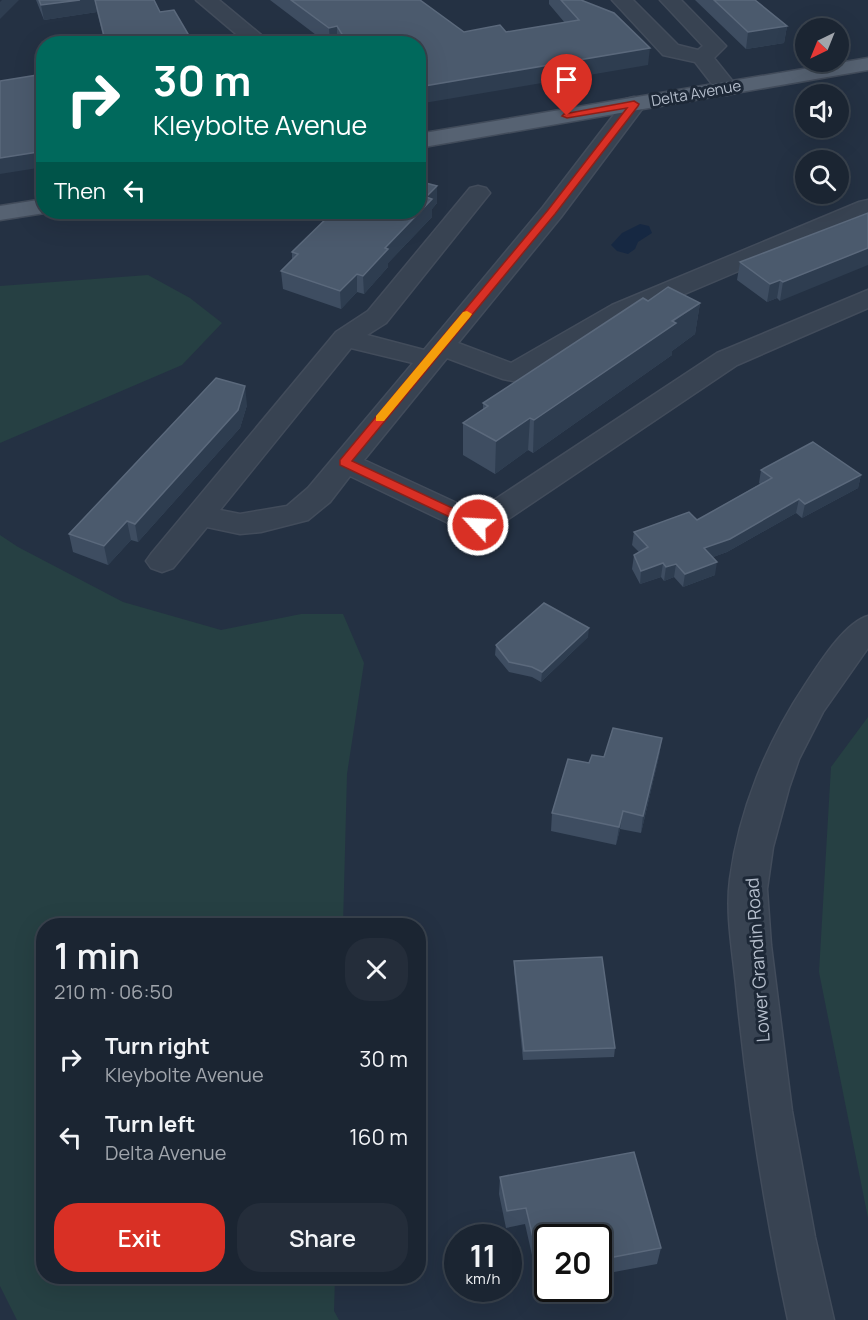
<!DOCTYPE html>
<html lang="en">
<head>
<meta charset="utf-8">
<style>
	body { margin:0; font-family:Manrope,sans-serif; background:#242d3a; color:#f1f3f6; height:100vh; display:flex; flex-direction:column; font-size:22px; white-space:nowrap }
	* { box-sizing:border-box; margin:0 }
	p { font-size:20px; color:#a0a5ac }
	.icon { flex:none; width:33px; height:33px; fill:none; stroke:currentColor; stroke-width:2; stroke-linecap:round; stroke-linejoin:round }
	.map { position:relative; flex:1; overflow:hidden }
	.drawer { position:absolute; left:36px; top:918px; width:390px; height:366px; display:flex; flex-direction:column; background:#1b2532; border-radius:24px; box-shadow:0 6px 24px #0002,0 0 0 2px #39424d }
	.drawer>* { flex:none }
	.guide { position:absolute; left:36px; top:36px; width:390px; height:183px; border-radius:24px; box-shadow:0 6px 24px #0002,0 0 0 2px #39424d; background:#00695c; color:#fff; overflow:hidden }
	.needle { width:39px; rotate:223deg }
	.tools { position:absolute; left:795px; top:18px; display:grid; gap:12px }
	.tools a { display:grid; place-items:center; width:54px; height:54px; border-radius:50%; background:#1b2532; box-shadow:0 6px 24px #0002,0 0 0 2px #39424d; font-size:30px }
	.speed { position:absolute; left:444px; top:1224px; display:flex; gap:12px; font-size:30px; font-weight:700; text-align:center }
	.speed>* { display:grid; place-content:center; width:78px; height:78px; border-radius:50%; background:#1b2532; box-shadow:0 6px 24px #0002,0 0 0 2px #39424d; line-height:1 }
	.speed small { font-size:15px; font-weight:400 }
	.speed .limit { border:3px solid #111; border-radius:9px; background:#fff; color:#111 }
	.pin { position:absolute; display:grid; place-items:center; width:51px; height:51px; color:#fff; margin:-62px -26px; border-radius:50% 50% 50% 0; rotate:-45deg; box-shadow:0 0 6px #0007 }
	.pin .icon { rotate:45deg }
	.me { position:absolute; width:66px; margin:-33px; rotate:295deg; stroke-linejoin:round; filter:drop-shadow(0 0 4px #0008) }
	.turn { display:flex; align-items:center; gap:21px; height:126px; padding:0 18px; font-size:27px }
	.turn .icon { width:78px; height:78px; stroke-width:2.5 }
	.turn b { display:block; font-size:42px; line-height:51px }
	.then { display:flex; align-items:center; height:57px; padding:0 18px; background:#0003; gap:12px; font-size:22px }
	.round { display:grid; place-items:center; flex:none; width:63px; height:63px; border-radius:24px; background:#242d3a }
	.headline { display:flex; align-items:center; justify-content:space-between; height:102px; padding:0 18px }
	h1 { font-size:36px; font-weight:600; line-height:45px }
	.cta { display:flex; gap:12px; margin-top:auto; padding:12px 18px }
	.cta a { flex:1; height:69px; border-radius:24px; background:#d93025; color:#fff; font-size:24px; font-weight:600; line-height:69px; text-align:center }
	.cta a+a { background:#242d3a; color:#f1f3f6 }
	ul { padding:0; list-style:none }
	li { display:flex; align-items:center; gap:18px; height:78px; padding:0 18px }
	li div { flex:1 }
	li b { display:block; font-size:22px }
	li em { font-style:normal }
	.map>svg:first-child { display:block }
	.green { fill:#264043 }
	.water { fill:#162842 }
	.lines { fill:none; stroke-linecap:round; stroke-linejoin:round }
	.minor-casing { stroke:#424c5b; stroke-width:3 }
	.major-casing { stroke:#424c5b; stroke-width:3 }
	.minor { fill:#384352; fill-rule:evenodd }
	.major { fill:#566272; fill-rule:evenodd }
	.wall { fill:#3e4d61 }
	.shaded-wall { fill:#2e3d50 }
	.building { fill:#4b5a6d; stroke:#5b697c; stroke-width:1.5 }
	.route { fill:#d93025; stroke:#8d1f18; stroke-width:1.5 }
	.slow { fill:#f59e0b }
	.labels { text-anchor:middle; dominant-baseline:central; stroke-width:6; stroke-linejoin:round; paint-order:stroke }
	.far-street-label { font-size:15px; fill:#b5becc; stroke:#1d2837 }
	.street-label { font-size:18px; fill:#b5becc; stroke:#1d2837 }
</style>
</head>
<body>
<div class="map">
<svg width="868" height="1320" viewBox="0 0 868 1320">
	<rect width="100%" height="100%" fill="#243143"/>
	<!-- green -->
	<path class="green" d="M148 275 190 298 222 323 182 365 0 443V286Z
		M0 535 18 547 123 602 221 630 301 614H343L364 663 347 774 343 925 44 926V1276L335 1277 334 1311 339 1320H17L0 1286Z
		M868 717V1218L819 972 831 767Z"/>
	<!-- water -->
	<path class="water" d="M640 224 649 226 652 233 638 242 635 249 628 254 617 251 611 245 622 233Z"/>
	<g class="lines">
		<!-- minor casing -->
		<g class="minor-casing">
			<path id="minor" d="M196 0H219L272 44H248Z
				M612 0H633L678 45 698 50 703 46 660 0H681L726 46 714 58 738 88 735 93 727 95 719 93 695 62 663 55Z
				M634 97 642 99 645 104 642 109 561 217 458 343 511 363 612 305 859 202 868 200V216L630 317 523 379 513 381 503 379 447 358 364 460 476 512 717 353 868 290V308L737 365 489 532 478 535 467 532 350 476 330 502 308 520 261 532 240 534 207 527 173 568 162 572 151 568 146 561 151 554 336 332 368 311 470 188 478 186 486 188 490 193 386 323 367 335 424 350 543 207 626 99ZM351 348 413 363 308 488 287 506 240 514 220 510Z
				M868 616V648L823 712 799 759 789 788 773 847 767 889 771 945 792 1111 815 1237 834 1320H788C765 1213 748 1105 737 996 734 958 725 917 730 879 739 810 767 742 805 685 819 664 844 623 868 616Z"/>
		</g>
		<!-- major casing -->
		<g class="major-casing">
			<path id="major" d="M868 58V70L418 148V134Z
				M44 199V212H51L0 220V206Z"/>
		</g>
		<!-- minor -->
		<use href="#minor" class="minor"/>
		<!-- major -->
		<use href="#major" class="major"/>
	</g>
	<!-- wall -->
	<path class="wall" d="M36 0H154L160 12 194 44H105L97 12 44 20Z
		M270 0H420L464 32H506L565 23 549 4V0H581L648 65 418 44H338L337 42 334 44H328Z
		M695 0H755L787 26 784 43 746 49Z
		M437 186V203L432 209V217L388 263V267L364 294 357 292 341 309 283 289 281 271 292 259V252Z
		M868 213 780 301 777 298 767 302 737 280 740 262Z
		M648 301 700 303 695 334 672 351V355L533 453 528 450 495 474 463 455V423L483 410V403Z
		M247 405 240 428 138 542 131 540 108 565 73 552 69 534Z
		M761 470 861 475 858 488 802 518 796 513 727 552 713 557 715 575 683 587 674 577 664 581 661 577 640 584 632 569 634 555 639 552 632 545 634 532 697 520 760 484 759 483Z
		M588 637 541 682 532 677 509 672 495 655 496 645Z
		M662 738 659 756 641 833 620 829 616 845 551 831 552 813 589 763Z
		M514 961 615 1048 614 1057 523 1060 514 970Z
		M500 1177 661 1248 657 1264 598 1275V1238H548V1285L539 1286 525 1224 506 1228 499 1194Z"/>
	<!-- shaded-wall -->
	<path class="shaded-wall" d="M2 0H19L0 19V2Z
		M80 0H95L97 12 44 20 41 5Z
		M337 26V42L330 44 329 28Z
		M787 26 784 43 746 49 748 32Z
		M650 48 648 65 418 104V87Z
		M44 151V167L0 174V158Z
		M437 186V203L432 209V217L388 263V267L364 294 363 276 426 197Z
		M868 248V265L780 301 783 282Z
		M357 274V292L341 309 340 291Z
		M780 280 777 298 767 302 770 284Z
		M700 303 695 334 672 351V355L533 453 534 420Z
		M245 386 247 405 240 428 138 542 135 524Z
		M530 418 528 450 495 474 496 441Z
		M861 475 858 488 802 518 805 504Z
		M799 499 796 513 727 552 702 561 704 548Z
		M127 521 131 540 108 565 104 546Z
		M717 562 715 575 683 587 685 574Z
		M663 563 661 577 640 584 641 571Z
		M676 564 674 577 664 581 666 567Z
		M589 628 588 637 541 682 542 672Z
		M662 738 659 756 641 833 643 816Z
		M623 811 620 829 616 845 619 827Z"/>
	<!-- building -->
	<path class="building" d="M39 0H80L41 5Z
		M95 0H154L160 12 174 10 194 44H106Z
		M291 0H420L464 32 500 25 506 32 579 20 561 0H581L614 13 650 48 418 87V44H348L337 26 329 28Z
		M714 0H755L787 26 748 32Z
		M44 74V151L0 158V81Z
		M418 181 437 186 426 197 432 199 385 248 388 249 363 276 357 274 340 291 281 271 298 254 292 252 333 212H418Z
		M868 213V248L783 282 780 280 770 284 740 262Z
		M668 287 700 303 672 321 676 323 534 420 530 418 496 441 463 423 488 406 483 403 643 298 648 301Z
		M216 378 245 386 238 410 135 524 127 521 104 546 69 534Z
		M813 442 861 475 805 504 799 499 730 539 704 548 717 562 685 574 676 564 666 567 663 563 641 571 634 555 648 547 634 532 689 512 697 520 772 478 761 470Z
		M544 603 589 628 542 672 532 667 509 662 496 645Z
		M613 728 662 738 643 816 623 811 619 827 552 813 568 759 589 763 592 755 604 757Z
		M602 957 615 1048 524 1051 514 961Z
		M634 1152 661 1248 598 1260V1238H548V1269L541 1271 526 1208 507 1211 500 1177Z"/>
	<!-- route -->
	<path class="route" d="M634 101 639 104 638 106 555 214 352 461 482 522 484 525 482 528H473L340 465V460L548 210 627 108 567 118 562 116 564 114Z"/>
	<!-- slow -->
	<path class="slow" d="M467 311 472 314 470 317 384 421H376V416L463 312Z"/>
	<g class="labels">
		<!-- far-street labels -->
		<g class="far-street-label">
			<text transform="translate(696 93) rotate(-10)">Delta Avenue</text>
		</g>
		<!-- street labels -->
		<g class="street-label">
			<text transform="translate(757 960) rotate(-94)">Lower Grandin Road</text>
		</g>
	</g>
</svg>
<div class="tools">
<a><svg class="needle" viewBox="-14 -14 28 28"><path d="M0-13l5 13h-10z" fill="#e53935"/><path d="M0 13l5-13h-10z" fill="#a0a5ac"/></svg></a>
<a><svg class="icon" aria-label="sound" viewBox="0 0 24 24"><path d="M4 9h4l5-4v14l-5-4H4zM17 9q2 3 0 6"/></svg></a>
<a><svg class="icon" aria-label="search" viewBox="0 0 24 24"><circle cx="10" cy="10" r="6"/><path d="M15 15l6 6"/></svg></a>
</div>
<div class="speed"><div>11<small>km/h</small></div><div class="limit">20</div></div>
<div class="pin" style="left:567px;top:116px;background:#d93025"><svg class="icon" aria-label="arrive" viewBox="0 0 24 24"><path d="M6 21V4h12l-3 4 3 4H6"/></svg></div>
<svg class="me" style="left:478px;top:525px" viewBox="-20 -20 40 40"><circle r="17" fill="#d93025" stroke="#fff" stroke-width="3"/><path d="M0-11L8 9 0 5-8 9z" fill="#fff"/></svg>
<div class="guide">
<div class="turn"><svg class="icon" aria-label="right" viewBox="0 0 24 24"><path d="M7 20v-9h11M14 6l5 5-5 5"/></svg><div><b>30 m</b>Kleybolte Avenue</div></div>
<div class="then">Then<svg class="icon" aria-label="left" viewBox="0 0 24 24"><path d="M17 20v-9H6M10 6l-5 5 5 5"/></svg></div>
</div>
<section class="drawer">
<div class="headline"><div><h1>1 min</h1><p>210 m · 06:50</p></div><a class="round"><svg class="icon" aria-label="close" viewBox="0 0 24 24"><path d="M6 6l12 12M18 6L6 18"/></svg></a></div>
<ul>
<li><svg class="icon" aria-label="right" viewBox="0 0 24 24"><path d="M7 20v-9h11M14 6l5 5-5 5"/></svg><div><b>Turn right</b><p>Kleybolte Avenue</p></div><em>30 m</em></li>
<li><svg class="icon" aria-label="left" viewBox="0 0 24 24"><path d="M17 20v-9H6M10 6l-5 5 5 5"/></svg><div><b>Turn left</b><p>Delta Avenue</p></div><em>160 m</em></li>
</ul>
<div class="cta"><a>Exit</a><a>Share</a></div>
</section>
</div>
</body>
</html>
